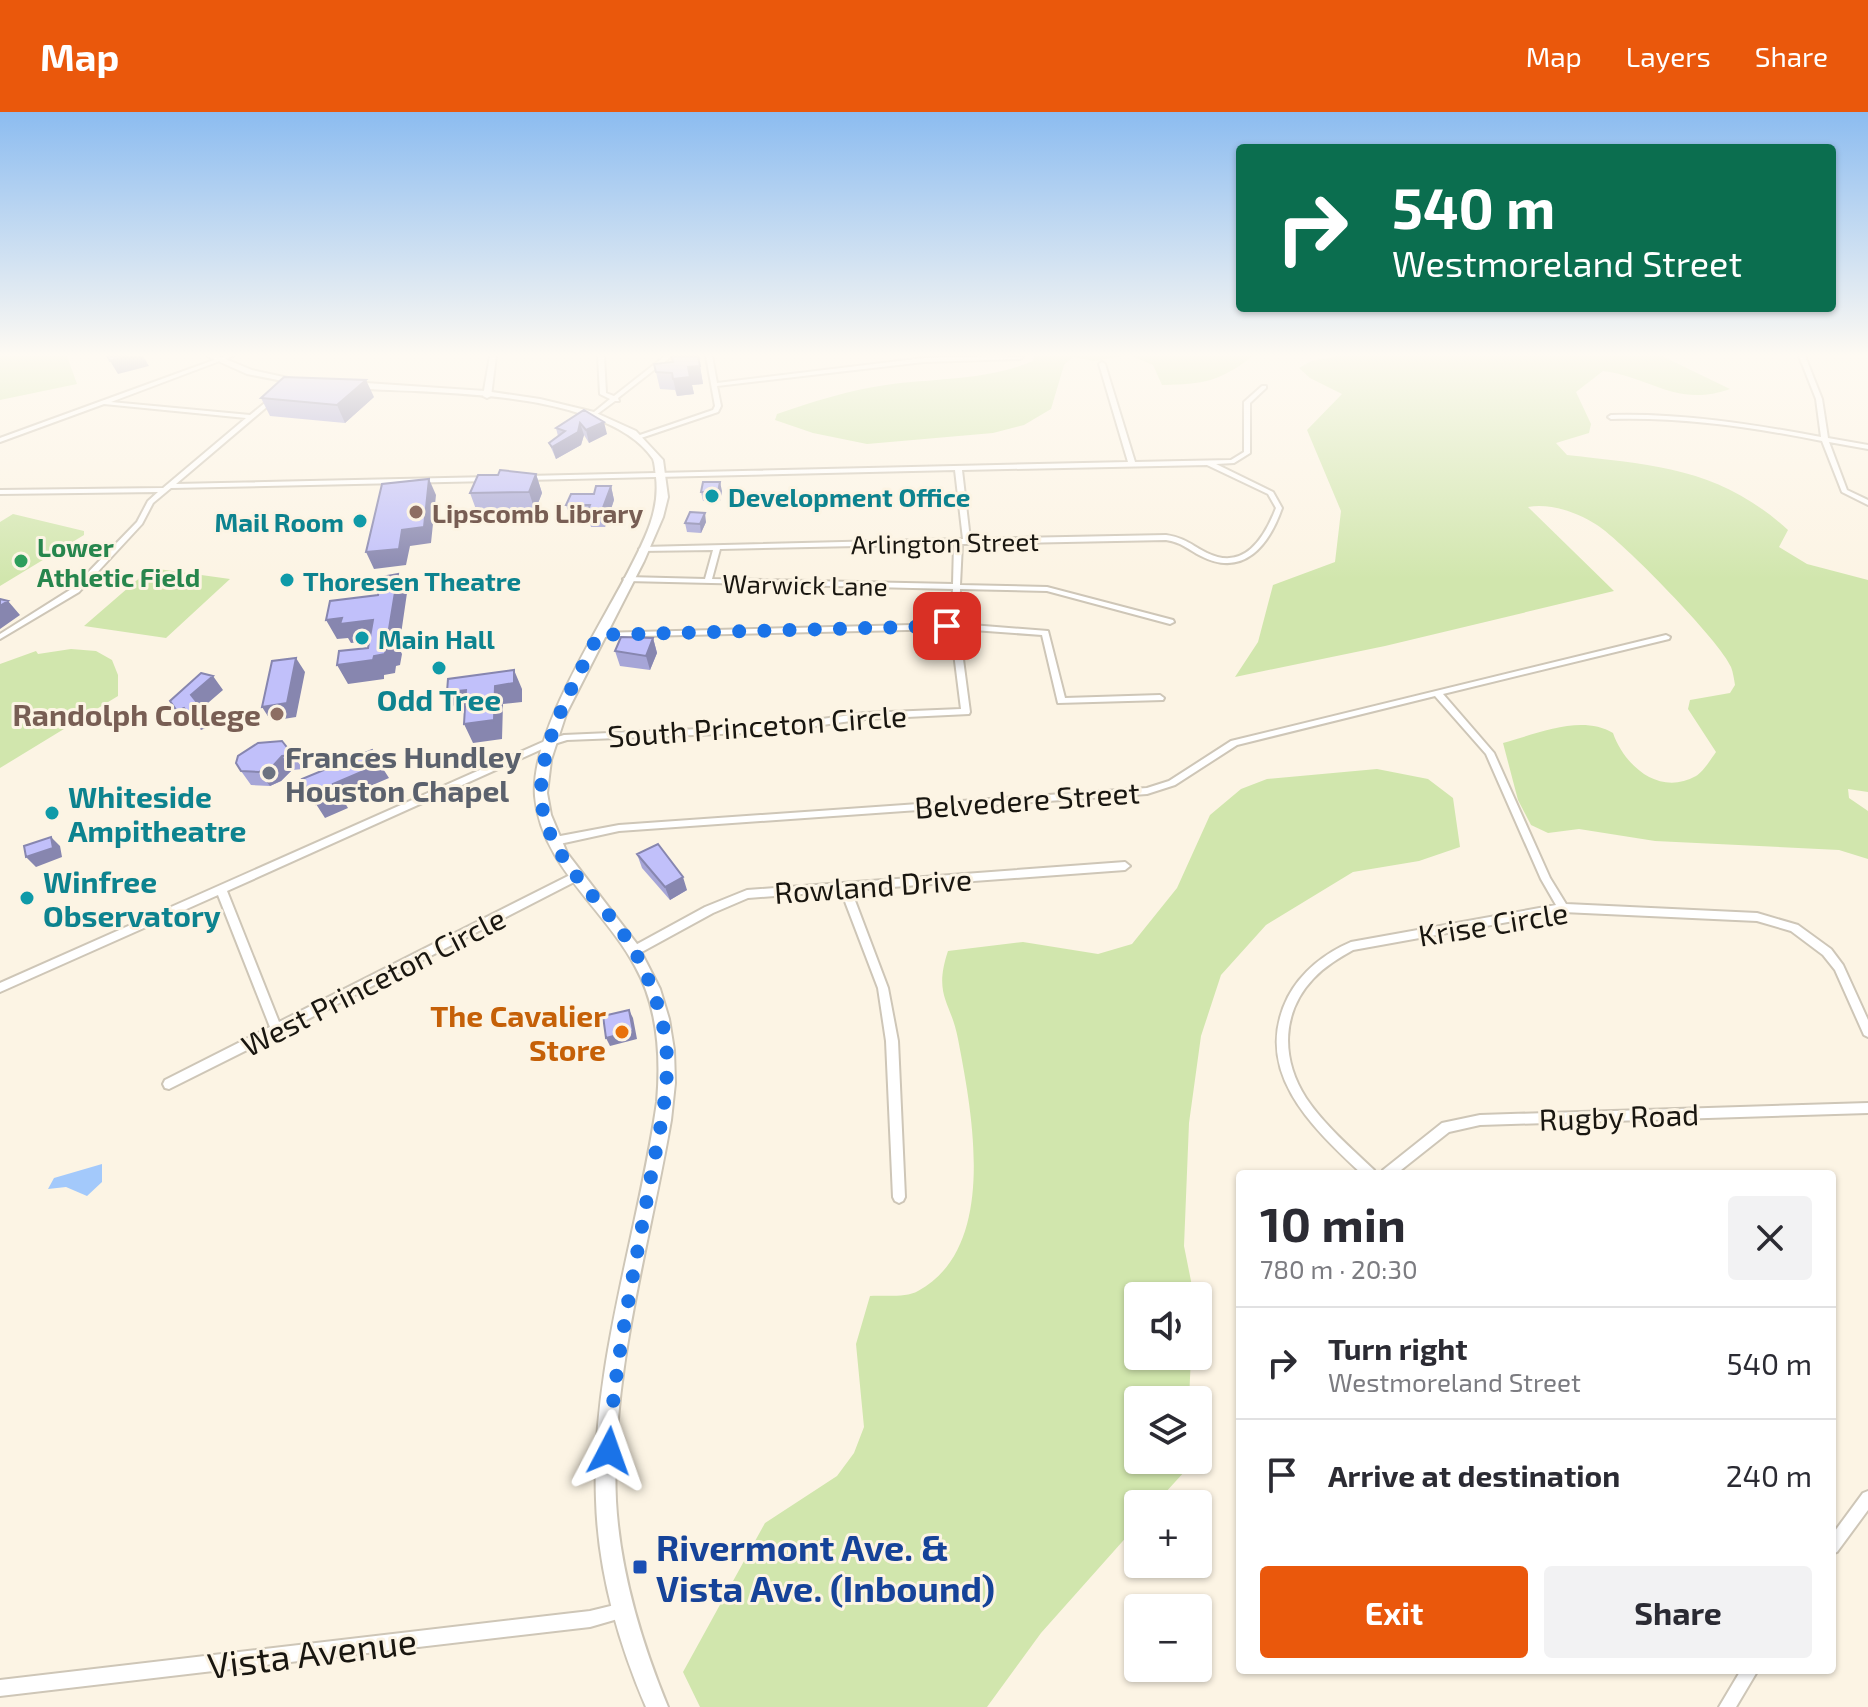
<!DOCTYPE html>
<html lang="en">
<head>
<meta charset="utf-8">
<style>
	body { margin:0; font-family:"Exo 2",sans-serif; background:#f2f2f3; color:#2b2b33; height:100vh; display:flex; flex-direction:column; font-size:30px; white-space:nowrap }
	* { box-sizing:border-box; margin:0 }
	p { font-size:26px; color:#7c7c81 }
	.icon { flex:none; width:44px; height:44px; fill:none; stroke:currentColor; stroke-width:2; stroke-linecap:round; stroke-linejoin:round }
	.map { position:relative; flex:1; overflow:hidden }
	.sheet { position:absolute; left:1236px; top:1058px; width:600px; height:504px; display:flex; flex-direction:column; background:#fff; border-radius:8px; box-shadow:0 2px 6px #0004 }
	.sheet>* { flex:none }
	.guide { position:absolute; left:1236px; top:32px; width:600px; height:168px; border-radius:8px; box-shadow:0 2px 6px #0004; background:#0b6e4f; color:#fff; overflow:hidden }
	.tools { position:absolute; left:1124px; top:1170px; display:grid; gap:16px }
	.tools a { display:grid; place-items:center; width:88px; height:88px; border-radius:8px; background:#fff; box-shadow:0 2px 6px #0004; font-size:40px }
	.pin { position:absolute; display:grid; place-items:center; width:68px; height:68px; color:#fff; margin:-34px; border-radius:16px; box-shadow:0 4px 12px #0006 }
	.me { position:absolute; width:88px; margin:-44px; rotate:4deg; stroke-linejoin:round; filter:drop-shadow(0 0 6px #0008) }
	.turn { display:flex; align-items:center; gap:28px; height:168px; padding:0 24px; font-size:36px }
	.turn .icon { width:104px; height:104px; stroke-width:2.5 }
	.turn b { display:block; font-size:56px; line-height:68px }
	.round { display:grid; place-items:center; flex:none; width:84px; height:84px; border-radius:8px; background:#f2f2f3 }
	.summary { display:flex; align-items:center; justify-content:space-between; height:136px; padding:0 24px }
	h1 { font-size:48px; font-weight:700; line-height:60px }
	.button { display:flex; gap:16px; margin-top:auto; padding:16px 24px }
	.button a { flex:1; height:92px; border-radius:8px; background:#ea580c; color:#fff; font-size:32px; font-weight:700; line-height:92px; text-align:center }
	.button a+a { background:#f2f2f3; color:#2b2b33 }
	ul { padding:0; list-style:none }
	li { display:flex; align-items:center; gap:24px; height:112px; padding:0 24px; border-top:2px solid #e1e1e2 }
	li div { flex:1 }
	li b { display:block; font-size:30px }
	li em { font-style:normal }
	header { display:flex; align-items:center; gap:48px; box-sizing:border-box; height:112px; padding:0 40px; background:#ea580c; color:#fff }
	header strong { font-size:38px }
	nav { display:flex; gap:44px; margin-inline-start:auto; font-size:28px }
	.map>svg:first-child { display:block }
	.green { fill:#d1e6ad }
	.water { fill:#a3c9fb }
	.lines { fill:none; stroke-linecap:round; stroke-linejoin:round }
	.minor-casing { stroke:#cec6b7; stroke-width:4 }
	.tertiary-casing { stroke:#cec6b7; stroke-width:4 }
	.secondary-casing { stroke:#cec6b7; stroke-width:4 }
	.minor { fill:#fff; fill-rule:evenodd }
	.tertiary { fill:#fff; fill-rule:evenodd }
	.secondary { fill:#fff; fill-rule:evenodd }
	.wall { fill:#a6a5d7 }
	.shaded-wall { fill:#8786af }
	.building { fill:#c1c0fa; stroke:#8786af; stroke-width:2 }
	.route { stroke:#1a73e8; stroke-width:14; stroke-dasharray:0 25.2 }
	.culture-dot { fill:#0f9aa8; stroke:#fcf4e4; stroke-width:3 }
	.education-dot { fill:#8d6e63; stroke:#fcf4e4; stroke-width:3 }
	.leisure-dot { fill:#2e9e5b; stroke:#fcf4e4; stroke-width:3 }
	.worship-dot { fill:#6b7280; stroke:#fcf4e4; stroke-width:3 }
	.food-dot { fill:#e8710a; stroke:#fcf4e4; stroke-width:3 }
	.transit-dot { fill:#1a4fb4; stroke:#fcf4e4; stroke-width:3 }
	.labels { text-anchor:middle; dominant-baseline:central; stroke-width:6; stroke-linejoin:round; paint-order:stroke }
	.far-culture-label { font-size:26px; font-weight:bold; fill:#0d838f; stroke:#fcf4e4; text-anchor:start }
	.far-education-label { font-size:26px; font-weight:bold; fill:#785e54; stroke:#fcf4e4; text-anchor:start }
	.far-street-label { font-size:26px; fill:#191610; stroke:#fcf4e4 }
	.far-leisure-label { font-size:26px; font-weight:bold; fill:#27864d; stroke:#fcf4e4; text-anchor:start }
	.culture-label { font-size:30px; font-weight:bold; fill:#0d838f; stroke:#fcf4e4; text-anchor:start }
	.education-label { font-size:30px; font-weight:bold; fill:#785e54; stroke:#fcf4e4; text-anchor:end }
	.street-label { font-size:30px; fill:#191610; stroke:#fcf4e4 }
	.worship-label { font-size:30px; font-weight:bold; fill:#5b616d; stroke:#fcf4e4; text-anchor:start }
	.food-label { font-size:30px; font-weight:bold; fill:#c56008; stroke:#fcf4e4; text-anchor:end }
	.near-transit-label { font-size:36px; font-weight:bold; fill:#164399; stroke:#fcf4e4; text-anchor:start }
	.near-street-label { font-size:36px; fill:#191610; stroke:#fcf4e4 }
</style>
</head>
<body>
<header>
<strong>Map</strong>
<nav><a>Map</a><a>Layers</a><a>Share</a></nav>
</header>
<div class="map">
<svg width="1868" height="1595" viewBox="0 0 1868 1595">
	<rect width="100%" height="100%" fill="#fcf4e4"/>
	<!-- green -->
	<path class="green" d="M0 244H67L77 272 0 288Z
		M1034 244H1124L1094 249 1073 245 1064 253 1051 297 1024 313 993 321 867 332 813 321 775 308 777 302C813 290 848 278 886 273 936 266 986 269 1033 249Z
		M1132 244H1253C1219 270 1204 272 1162 273L1153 253Z
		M1339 244H1662L1730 277C1677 296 1651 265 1603 259L1576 280 1591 312 1589 321 1556 331 1567 343C1655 353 1720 356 1788 418L1779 435 1807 452 1868 468V680L1848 677 1849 686 1868 699V747L1839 738 1655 729 1579 717 1548 721 1531 713 1518 688 1503 631C1537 622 1581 602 1613 621 1624 653 1659 685 1696 664 1703 660 1711 647 1716 640L1688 597 1690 588 1730 581 1735 573C1734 567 1733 560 1731 555 1721 530 1622 429 1597 413 1577 400 1550 391 1528 395L1614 479 1385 534 1235 565 1258 530 1273 473 1335 450 1341 399 1307 318 1342 282 1310 266 1299 256 1311 249Z
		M13 402 84 419V423L0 474V410Z
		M151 456 230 467 166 526 84 514Z
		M71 537 96 539 112 548 118 563V584L0 656V552L36 539 38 542Z
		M1377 657 1428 667 1453 686 1460 735 1419 749 1353 760 1266 813 1221 863 1201 924 1189 1011 1184 1134 1194 1184H1138V1244H1191L1189 1288H1138V1348H1186L1185 1359 1155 1392H1138V1412L1041 1521 987 1595H700L683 1560 765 1411 837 1364 854 1341 864 1315 856 1232 870 1184C884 1183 906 1186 918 1179 999 1135 972 1000 958 927 951 889 933 884 948 839L1023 830 1098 842 1132 832 1177 776 1210 703 1241 677 1267 667Z"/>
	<!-- water -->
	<path class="water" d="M102 1052V1070L87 1084 66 1075 48 1077 54 1066Z"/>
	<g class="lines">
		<!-- minor casing -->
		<g class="minor-casing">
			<path id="minor" d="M225 244H233L111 290 250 303 271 286H275V288L176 372 490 365 493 367 490 369 171 376 153 391 142 412 79 480 0 527V522L73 476 137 410 148 389 158 380 0 382V378L163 376 246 306 104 292 0 330V326Z
				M598 244H604L606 281 614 284 665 244H672L618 286 619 289H615L596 303 594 302V300L610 287 600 282Z
				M706 244H712L717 271 924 246 995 244 1023 245 1020 247 924 250 717 274 721 294 718 300 641 326H637V324L713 298 715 294Z
				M1799 244H1805L1822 287 1828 326 1868 333V337L1829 330 1847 378 1868 388V393L1842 380 1822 329C1752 315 1683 305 1611 307L1608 305 1611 303C1682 301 1751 312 1821 325L1816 287Z
				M1102 250 1105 252 1135 350 1231 348 1244 340V290L1262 274H1266V276L1250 291V341L1234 351 1216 352 1273 380 1282 396C1269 433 1244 466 1201 444 1189 438 1181 430 1166 428L962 432 960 473 1047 475 1173 508 1174 510 1170 512 1047 479 960 477 959 512 1048 519 1065 586 1160 583 1164 586 1163 588 1058 591 1042 523 959 517 970 600 969 602 865 607 772 620 567 628 551 633 227 779 279 910 574 761H580L582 764 580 767 281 921 169 977 165 976 163 972 165 968 270 915 218 783 0 880V871L545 629 564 623 772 614 865 601 961 597 951 517 598 525 594 523 598 521 951 512 953 477 627 469 623 467 627 465 705 467 713 438 640 439 639 437 643 435 963 427 955 358 526 368 523 366 526 364 1128 350 1099 252ZM1207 353 1268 382 1276 396C1264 427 1244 459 1207 441 1191 433 1186 426 1166 423L970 427 962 358ZM954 432 953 472 712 467 720 437Z
				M1666 523 1670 525 1669 527 1443 582 1494 641 1550 766 1566 792 1757 801 1798 813 1831 837 1843 853 1868 908V925L1864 923 1835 858 1823 843 1791 819 1757 809 1563 800 1353 838C1339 846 1325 854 1313 867 1281 901 1281 947 1306 986 1324 1013 1351 1036 1374 1058L1376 1062H1362C1312 1015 1251 959 1288 885 1301 860 1325 841 1351 830L1556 793 1541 767 1486 642 1435 584 1237 633 1175 673 1147 682 619 719 555 733 550 729 555 725 619 713 1147 676 1169 669 1231 629Z
				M1125 750 1130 754 1125 758 851 778 888 876 898 929 905 1085 903 1089 899 1091 895 1089 893 1085 886 929 878 876 841 779 748 786 713 801 638 842H630L629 839 630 836 705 795 747 778Z
				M1868 991V1001L1480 1013 1449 1020 1396 1062H1381L1383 1058 1442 1011 1480 1003Z
				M1868 1379V1398L1837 1440 1832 1442V1423L1863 1381Z
				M623 1491 628 1494 631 1499 628 1504 590 1515 0 1584V1568L590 1499Z
				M1741 1558H1758L1736 1595H1719Z"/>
		</g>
		<!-- tertiary casing -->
		<g class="tertiary-casing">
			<path id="tertiary" d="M490 244H496L491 284 487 286 483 284Z"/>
		</g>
		<!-- secondary casing -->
		<g class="secondary-casing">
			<path id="secondary" d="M207 244H218L252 258 302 269 298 272 247 262Z
				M351 270 485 279 540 287 594 300 636 319 663 348 668 385 663 405 644 449 566 602 551 648 547 681 551 703 567 741 637 832 660 877 669 907 674 938 675 971 671 1008C650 1131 610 1264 616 1389 620 1460 641 1529 668 1595H646C618 1530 598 1459 596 1388 591 1253 638 1122 657 990 661 944 658 895 635 854 604 796 541 753 535 684 530 620 601 514 630 456 645 427 660 398 656 365 655 359 655 352 653 347 639 326 612 312 588 304 534 285 472 282 415 279 393 278 370 278 348 275L347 273Z"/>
		</g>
		<!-- minor -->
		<use href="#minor" class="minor"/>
		<!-- tertiary -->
		<use href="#tertiary" class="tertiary"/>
		<!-- secondary -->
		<use href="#secondary" class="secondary"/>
	</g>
	<!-- wall -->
	<path class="wall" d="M654 252 700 254 703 272 692 273 694 282 677 284 675 278 660 277Z
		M374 285 345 311 270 304 261 286Z
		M584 298 607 322 589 331 584 323 581 333 556 347 549 331 558 324 556 316Z
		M536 362 542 381 535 399 477 400 470 381Z
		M611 374 614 388 605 415H591L589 407H571L566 393Z
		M722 379 720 389H703L701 380Z
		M706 410 701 421 687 420 685 411Z
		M653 526 657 541 650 558 620 554 615 539Z
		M258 631 293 643 303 657 292 658 281 669 270 674 251 673 241 659Z
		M637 742 687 778 670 788 642 756Z"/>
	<!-- shaded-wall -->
	<path class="shaded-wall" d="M128 244H143L149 254 118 262 110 249Z
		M700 254 703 272 692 273 694 282 677 284 673 267 688 255Z
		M366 268 374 285 345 311 337 293Z
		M604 310 607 322 589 331 586 318Z
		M580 311 584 323 581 333 556 347 552 335Z
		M536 362 542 381 535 399 529 380Z
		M429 367 436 383 431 431 410 434 406 453 374 457 366 440 402 418Z
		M720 370 722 379 720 389 718 380Z
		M611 374 614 388 605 415 601 401Z
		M705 401 706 410 701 421 700 412Z
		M398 462 407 481 399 536 402 542 400 553 396 554 395 561 384 563V567L348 572 337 553 374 544 388 523Z
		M8 489 20 503 0 517V494Z
		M342 506 373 508 383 527 351 531 348 526 337 527 326 508Z
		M653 526 657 541 650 558 646 544Z
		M296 546 305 560 296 605 271 609 262 595Z
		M514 558 522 577V590L503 592 502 627 473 631 464 612 495 574Z
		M213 564 223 578 201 597 191 583Z
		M466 578 475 597 456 599 447 580Z
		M184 596 194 610 188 613 177 599Z
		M203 598 213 613 201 618 190 604Z
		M282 644 292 658 281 669 270 674 259 660Z
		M380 652 389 666 342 686 348 696 325 706 316 692 333 672Z
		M51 725 60 734 62 745 36 755 26 745Z
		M683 765 687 778 670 788 665 775Z
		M629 898 633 906 637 927 610 934 606 926Z"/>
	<!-- building -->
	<path class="building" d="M107 244H128L110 249Z
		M671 244H698L700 254 688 255 690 265 673 267 672 261 656 260 654 252 673 250Z
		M284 265 366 268 337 293 261 286Z
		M584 298 604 310 586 318 580 311 578 320 552 335 549 331 565 319 556 316Z
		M500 358 536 362 529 380 470 381 478 363H498Z
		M429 367 424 415 402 418 399 437 366 440 382 372Z
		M703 370H720L718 380H701Z
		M596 374H611L601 401H587L590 393H566L571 382H594Z
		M690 400 705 401 700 412 685 411Z
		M398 462 388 523H392L390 534 386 535 385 542 374 544 373 548 337 553 339 539 368 536 373 508 340 512 342 506 326 508 330 489 378 483 381 465Z
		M0 487 8 489 0 494Z
		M621 525 653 526 646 544 615 539Z
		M296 546 287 591 262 595 272 549Z
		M514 558V571L495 574 494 608 464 612 466 578 447 580 448 567Z
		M201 561 213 564 191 583 203 598 190 604 184 596 177 599 170 589Z
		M282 629 293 643 282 644 272 655 259 660 241 659 236 651 238 644 258 631Z
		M372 638 380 652 333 672 339 682 316 692 302 667Z
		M51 725 53 736 26 745 24 734Z
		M658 732 683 765 665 775 637 742Z
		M629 898 633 919 606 926 603 904Z"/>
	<!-- sky -->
	<linearGradient id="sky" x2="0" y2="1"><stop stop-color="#8cbcf0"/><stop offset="0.52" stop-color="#fefaf3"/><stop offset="1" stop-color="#fefaf3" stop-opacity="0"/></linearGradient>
	<rect width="1868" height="467" fill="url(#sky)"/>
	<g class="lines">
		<!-- route -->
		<path class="route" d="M609 1339C614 1250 634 1163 649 1075 656 1036 666 996 667 956 668 916 654 875 635 840 606 788 542 746 541 681 541 625 575 572 598 523L947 514"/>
	</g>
	<!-- markers -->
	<g class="culture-dot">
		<circle cx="712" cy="384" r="8"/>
		<circle cx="360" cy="409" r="8"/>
		<circle cx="287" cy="468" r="8"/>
		<circle cx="362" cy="526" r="8"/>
		<circle cx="439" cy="556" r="8"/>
		<circle cx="52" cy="701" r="8"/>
		<circle cx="27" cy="786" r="8"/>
	</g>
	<g class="education-dot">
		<circle cx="416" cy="400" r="8"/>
		<circle cx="277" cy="602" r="8"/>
	</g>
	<circle class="leisure-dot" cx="21" cy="449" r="8"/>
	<circle class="worship-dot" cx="269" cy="661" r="8"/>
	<circle class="food-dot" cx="622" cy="920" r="8"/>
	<rect class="transit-dot" x="632" y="1447" width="16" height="16" rx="4"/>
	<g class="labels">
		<!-- far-culture labels -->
		<g class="far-culture-label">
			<text x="728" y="384">Development Office</text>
			<text x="344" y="409" text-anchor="end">Mail Room</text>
			<text x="303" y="468">Thoresen Theatre</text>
			<text x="378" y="526">Main Hall</text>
		</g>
		<!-- far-education labels -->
		<g class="far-education-label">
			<text x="432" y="400">Lipscomb Library</text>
		</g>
		<!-- far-street labels -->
		<g class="far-street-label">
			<text transform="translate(945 430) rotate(-1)">Arlington Street</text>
			<text transform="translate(805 472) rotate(1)">Warwick Lane</text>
		</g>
		<!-- far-leisure labels -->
		<g class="far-leisure-label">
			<text x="37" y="434">Lower<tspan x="37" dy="30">Athletic Field</tspan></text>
		</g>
		<!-- culture labels -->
		<g class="culture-label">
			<text x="439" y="587" text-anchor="middle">Odd Tree</text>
			<text x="68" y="684">Whiteside<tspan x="68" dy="34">Ampitheatre</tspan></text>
			<text x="43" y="769">Winfree<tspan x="43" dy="34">Observatory</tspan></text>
		</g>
		<!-- education labels -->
		<g class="education-label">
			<text x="261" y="602">Randolph College</text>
		</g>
		<!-- street labels -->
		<g class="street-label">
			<text transform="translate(757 613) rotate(-4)">South Princeton Circle</text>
			<text transform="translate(1027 687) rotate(-4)">Belvedere Street</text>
			<text transform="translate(873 773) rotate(-4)">Rowland Drive</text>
			<text transform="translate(1493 811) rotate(-9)">Krise Circle</text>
			<text transform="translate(373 869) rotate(-27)">West Princeton Circle</text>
			<text transform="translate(1619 1004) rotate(-2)">Rugby Road</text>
		</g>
		<!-- worship labels -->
		<g class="worship-label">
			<text x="285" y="644">Frances Hundley<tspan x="285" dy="34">Houston Chapel</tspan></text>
		</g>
		<!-- food labels -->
		<g class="food-label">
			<text x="606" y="903">The Cavalier<tspan x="606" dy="34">Store</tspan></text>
		</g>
		<!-- near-transit labels -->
		<g class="near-transit-label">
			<text x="656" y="1434">Rivermont Ave. &amp;<tspan x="656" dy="41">Vista Ave. (Inbound)</tspan></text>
		</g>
		<!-- near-street labels -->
		<g class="near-street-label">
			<text transform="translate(312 1540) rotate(-7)">Vista Avenue</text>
		</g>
	</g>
</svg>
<div class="tools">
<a><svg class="icon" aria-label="sound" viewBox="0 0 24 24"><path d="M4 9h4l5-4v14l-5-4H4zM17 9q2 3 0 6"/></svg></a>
<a><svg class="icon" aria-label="layers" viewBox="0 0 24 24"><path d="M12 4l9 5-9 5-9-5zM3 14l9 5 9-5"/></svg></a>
<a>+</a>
<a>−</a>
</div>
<div class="pin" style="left:947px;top:514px;background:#d93025"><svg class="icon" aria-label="arrive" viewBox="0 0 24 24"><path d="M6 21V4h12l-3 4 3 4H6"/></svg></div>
<svg class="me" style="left:609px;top:1339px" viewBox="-20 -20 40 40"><path d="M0-17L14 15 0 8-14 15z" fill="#1a73e8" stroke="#fff" stroke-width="4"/></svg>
<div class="guide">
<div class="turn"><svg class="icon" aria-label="right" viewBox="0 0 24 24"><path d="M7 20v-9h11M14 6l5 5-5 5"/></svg><div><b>540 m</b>Westmoreland Street</div></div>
</div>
<section class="sheet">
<div class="summary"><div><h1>10 min</h1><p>780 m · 20:30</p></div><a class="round"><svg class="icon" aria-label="close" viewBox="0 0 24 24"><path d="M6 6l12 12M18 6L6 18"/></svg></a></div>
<ul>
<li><svg class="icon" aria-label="right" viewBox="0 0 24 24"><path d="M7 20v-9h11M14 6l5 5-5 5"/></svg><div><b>Turn right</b><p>Westmoreland Street</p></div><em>540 m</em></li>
<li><svg class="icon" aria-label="arrive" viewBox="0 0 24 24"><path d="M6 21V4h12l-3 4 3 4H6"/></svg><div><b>Arrive at destination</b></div><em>240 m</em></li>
</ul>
<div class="button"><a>Exit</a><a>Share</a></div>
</section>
</div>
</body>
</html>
